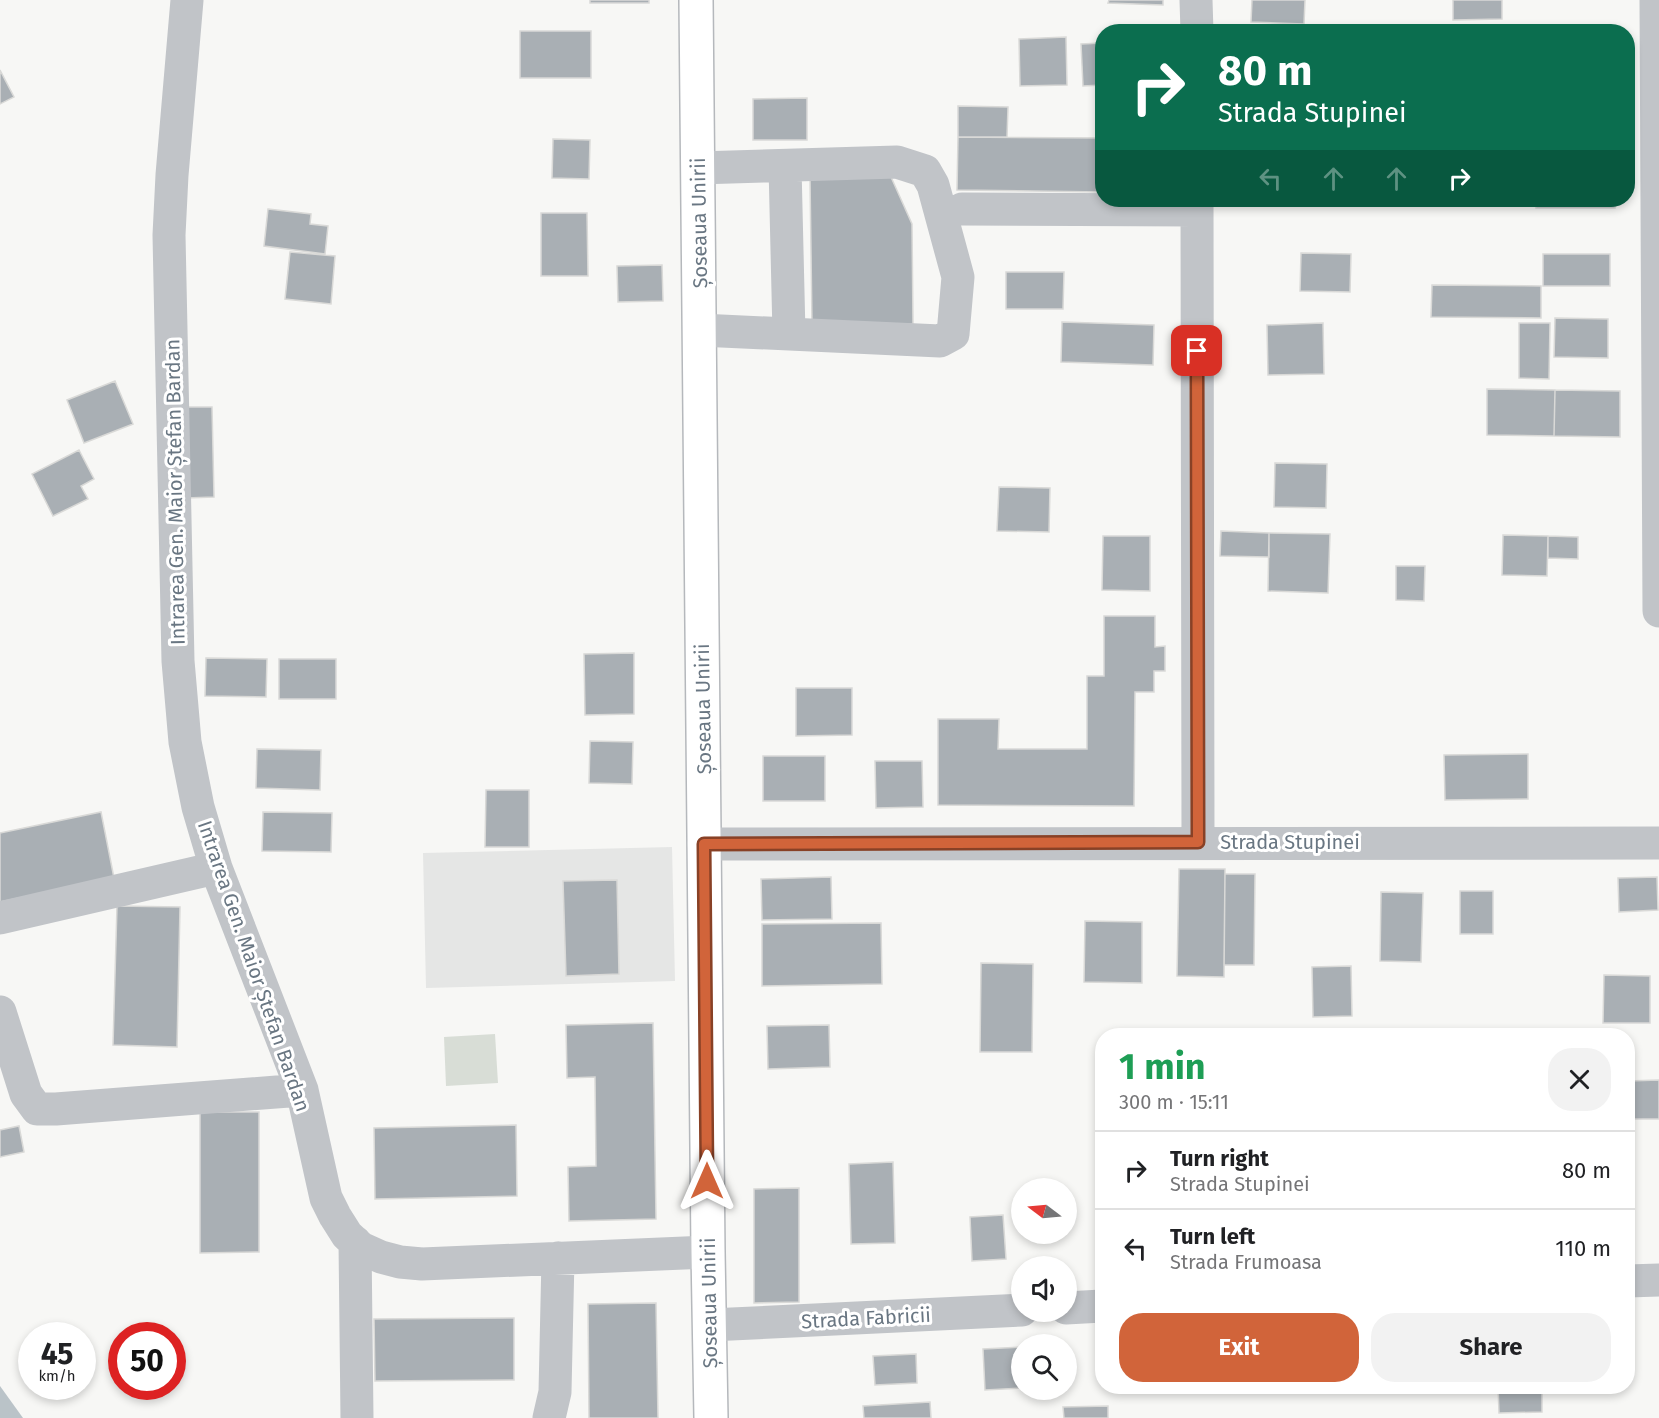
<!DOCTYPE html>
<html lang="en">
<head>
<meta charset="utf-8">
<style>
	body { margin:0; font-family:"Fira Sans",sans-serif; background:#f2f2f2; color:#202124; height:100vh; display:flex; flex-direction:column; font-size:22px; white-space:nowrap }
	* { box-sizing:border-box; margin:0 }
	p { font-size:20px; color:#757577 }
	.icon { flex:none; width:33px; height:33px; fill:none; stroke:currentColor; stroke-width:2; stroke-linecap:round; stroke-linejoin:round }
	.map { position:relative; flex:1; overflow:hidden }
	.panel { position:absolute; left:1095px; top:1028px; width:540px; height:366px; display:flex; flex-direction:column; background:#fff; border-radius:24px; box-shadow:0 3px 9px #0003 }
	.panel>* { flex:none }
	.top-card { position:absolute; left:1095px; top:24px; width:540px; height:183px; border-radius:24px; box-shadow:0 3px 9px #0003; background:#0b6e4f; color:#fff; overflow:hidden }
	.needle { width:39px; rotate:286deg }
	.tools { position:absolute; left:1011px; top:1178px; display:grid; gap:12px }
	.tools a { display:grid; place-items:center; width:66px; height:66px; border-radius:50%; background:#fff; box-shadow:0 3px 9px #0003; font-size:30px }
	.speed { position:absolute; left:18px; top:1322px; display:flex; gap:12px; font-size:30px; font-weight:700; text-align:center }
	.speed>* { display:grid; place-content:center; width:78px; height:78px; border-radius:50%; background:#fff; box-shadow:0 3px 9px #0003; line-height:1 }
	.speed small { font-size:15px; font-weight:400 }
	.speed .limit { border:9px solid #d22; background:#fff; color:#111 }
	.pin { position:absolute; display:grid; place-items:center; width:51px; height:51px; color:#fff; margin:-26px; border-radius:12px; box-shadow:0 3px 9px #0006 }
	.me { position:absolute; width:66px; margin:-33px; rotate:0deg; stroke-linejoin:round; filter:drop-shadow(0 0 4px #0008) }
	.turn { display:flex; align-items:center; gap:21px; height:126px; padding:0 24px; font-size:27px }
	.turn .icon { width:78px; height:78px; stroke-width:2.5 }
	.turn b { display:block; font-size:42px; line-height:51px }
	.lanes { display:flex; align-items:center; height:57px; padding:0 24px; background:#0003; justify-content:center; gap:30px; direction:ltr }
	.lanes .off { opacity:.35 }
	.round { display:grid; place-items:center; flex:none; width:63px; height:63px; border-radius:24px; background:#f2f2f2 }
	.summary { display:flex; align-items:center; justify-content:space-between; height:102px; padding:0 24px }
	h1 { font-size:36px; font-weight:700; line-height:45px; color:#1e9e55 }
	.primary-button { display:flex; gap:12px; margin-top:auto; padding:12px 24px }
	.primary-button a { flex:1; height:69px; border-radius:24px; background:#d1643a; color:#fff; font-size:24px; font-weight:700; line-height:69px; text-align:center }
	.primary-button a+a { background:#f2f2f2; color:#202124 }
	ul { padding:0; list-style:none }
	li { display:flex; align-items:center; gap:18px; height:78px; padding:0 24px; border-top:2px solid #e0e0e0 }
	li div { flex:1 }
	li b { display:block; font-size:22px }
	li em { font-style:normal }
	.map>svg:first-child { display:block }
	.built { fill:#e5e6e5 }
	.green { fill:#d8ddd6 }
	.water { fill:#bac3c8 }
	.building { fill:#a9afb4; stroke:#d9d9d7; stroke-width:1.5 }
	.lines { fill:none; stroke-linecap:round; stroke-linejoin:round }
	.major-casing { stroke:#b5b8bc; stroke-width:36 }
	.minor { stroke:#c1c4c8; stroke-width:33 }
	.major { stroke:#fff; stroke-width:33 }
	.route-casing { stroke:#884126; stroke-width:15 }
	.route { stroke:#d1643a; stroke-width:10 }
	.labels { text-anchor:middle; dominant-baseline:central; stroke-width:6; stroke-linejoin:round; paint-order:stroke }
	.street-label { font-size:20px; fill:#697682; stroke:#fff }
</style>
</head>
<body>
<div class="map">
<svg width="1659" height="1418" viewBox="0 0 1659 1418">
	<rect width="100%" height="100%" fill="#f7f7f5"/>
	<!-- built -->
	<path class="built" d="M672 847 675 981 426 988 423 853Z"/>
	<!-- green -->
	<path class="green" d="M495 1034 498 1083 446 1086 444 1037Z"/>
	<!-- water -->
	<path class="water" d="M0 1386 23 1418H0Z"/>
	<!-- building -->
	<path class="building" d="M590 0H649V3H590Z
		M1109 0H1163V5L1108 3Z
		M1252 0H1305L1304 24 1251 22Z
		M1453 0H1502V19L1453 20Z
		M520 31H591V78H520Z
		M1066 37 1067 85 1020 86 1019 39Z
		M1102 43V85L1083 86 1081 44Z
		M0 70 14 97 0 104Z
		M807 98V140H753V99Z
		M958 106 1008 107 1007 137H958Z
		M1100 107H1102V138H1100Z
		M958 137 1102 138V192L957 190Z
		M553 139 590 140 589 179 552 178Z
		M891 177 912 224 913 324 812 325 810 178Z
		M1536 200H1615V208H1536Z
		M268 209 311 214 310 224 328 226 325 254 264 246Z
		M541 213H587L588 276H541Z
		M290 252 335 256 331 304 285 299Z
		M1301 253 1351 254 1350 292 1300 291Z
		M1543 254H1610V286H1543Z
		M662 265 663 301 618 302 617 266Z
		M1006 272H1064L1063 309H1006Z
		M1432 285 1541 286V318L1431 317Z
		M1555 318 1608 319V358L1554 357Z
		M1062 322 1154 325 1153 365 1061 362Z
		M1323 323 1324 374 1268 375 1267 325Z
		M1519 323H1550L1549 379 1519 378Z
		M115 381 133 424 84 443 67 400Z
		M1487 389 1555 390 1554 436 1487 435Z
		M1555 390 1620 391V437L1554 436Z
		M184 407H212L214 497 186 498Z
		M79 450 94 479 81 486 88 499 53 516 32 474Z
		M1275 463 1327 464 1326 508 1274 507Z
		M999 487 1050 488 1049 532 997 531Z
		M1221 531 1269 533V557L1220 556Z
		M1269 533 1330 534 1328 593 1268 591Z
		M1503 535 1548 536 1547 576 1502 575Z
		M1103 536H1150V591L1102 590Z
		M1548 536 1578 537V559L1548 558Z
		M1396 566H1425L1424 601 1396 600Z
		M1104 616H1155V647L1165 646V671H1154V692H1135L1134 806 938 805V719H999L998 749H1087V676H1104Z
		M634 653V714L585 715 584 654Z
		M206 658 267 659 266 697 205 696Z
		M279 659H336V699H279Z
		M796 688H852V735L796 736Z
		M590 741 633 742 632 784 589 783Z
		M257 749 321 750 320 790 256 788Z
		M1528 754V799L1445 800 1444 755Z
		M763 756H825V801H763Z
		M875 761H922L923 807 876 808Z
		M486 790H529V847H485Z
		M101 812 114 878 0 902V833Z
		M263 812 332 813 331 852 262 851Z
		M1179 869H1225L1224 977 1177 976Z
		M1225 874H1255L1254 965H1224Z
		M831 877 832 919 762 920 761 879Z
		M1657 877 1658 910 1619 912 1618 878Z
		M617 880 619 974 566 976 563 881Z
		M1460 891H1493V934H1460Z
		M1381 892 1423 893 1421 962 1380 961Z
		M117 906 180 907 177 1047 113 1045Z
		M1085 921 1142 922V983L1084 982Z
		M881 923 882 984 762 986V924Z
		M981 963 1033 964 1032 1052H980Z
		M1351 966 1352 1016 1313 1017 1312 967Z
		M1604 975 1650 976V1023H1603Z
		M653 1023 656 1219 569 1221 568 1167 596 1166 595 1077 567 1078 566 1025Z
		M829 1025 830 1067 768 1069 767 1026Z
		M1659 1080V1119H1628V1081Z
		M200 1112H259V1252L200 1253Z
		M516 1125 517 1196 375 1199 374 1128Z
		M19 1126 24 1152 0 1157V1130Z
		M1628 1149 1630 1242H1628Z
		M893 1162 895 1243 851 1244 849 1164Z
		M799 1188V1302L754 1303V1189Z
		M1003 1215 1006 1259 972 1261 970 1217Z
		M656 1303 658 1418H589L588 1304Z
		M514 1318V1380L375 1381 374 1319Z
		M1022 1347V1388L985 1390 983 1349Z
		M916 1354 917 1383 875 1385 873 1356Z
		M1498 1386H1542V1412L1499 1413Z
		M930 1402 931 1418H864L863 1406Z
		M1108 1406V1418H1064L1063 1407Z"/>
	<g class="lines">
		<!-- major casing -->
		<g class="major-casing">
			<path id="major" d="M696 0 708 1252 711 1418"/>
		</g>
		<!-- minor -->
		<path class="minor" d="M187 0 172 175 169 235 178 661 185 742 198 807 216 868 302 1090 326 1198 335 1216 347 1235 361 1248 381 1257 400 1262 422 1264 708 1252
			M1196 0 1197 32
			M1656 0 1659 611
			M785 166 789 334
			M698 168 897 162 925 171 933 185 958 277 953 334 940 341 700 330
			M1197 200 1198 842
			M962 209 1197 210
			M704 844 1659 843
			M0 918 216 868
			M0 1012 26 1094 37 1109H56L302 1090
			M355 1242 357 1418
			M1628 1281 1659 1280
			M1066 1308 1102 1306
			M710 1325 1022 1310
			M549 1418 555 1392 558 1258"/>
		<!-- major -->
		<use href="#major" class="major"/>
	</g>
	<g class="lines">
		<!-- route casing -->
		<g class="route-casing">
			<path id="route" d="M707 1181 704 844 1198 842 1197 351"/>
		</g>
		<!-- route -->
		<use href="#route" class="route"/>
	</g>
	<g class="labels">
		<!-- street labels -->
		<g class="street-label">
			<text transform="translate(699 223) rotate(-91)">Șoseaua Unirii</text>
			<text transform="translate(175 492) rotate(-91)">Intrarea Gen. Maior Ștefan Bardan</text>
			<text transform="translate(703 709) rotate(-91)">Șoseaua Unirii</text>
			<text x="1290" y="842">Strada Stupinei</text>
			<text transform="translate(254 966) rotate(71)">Intrarea Gen. Maior Ștefan Bardan</text>
			<text transform="translate(709 1303) rotate(-91)">Șoseaua Unirii</text>
			<text transform="translate(866 1318) rotate(-3)">Strada Fabricii</text>
		</g>
	</g>
</svg>
<div class="tools">
<a><svg class="needle" viewBox="-14 -14 28 28"><path d="M0-13l5 13h-10z" fill="#e53935"/><path d="M0 13l5-13h-10z" fill="#757577"/></svg></a>
<a><svg class="icon" aria-label="sound" viewBox="0 0 24 24"><path d="M4 9h4l5-4v14l-5-4H4zM17 9q2 3 0 6"/></svg></a>
<a><svg class="icon" aria-label="search" viewBox="0 0 24 24"><circle cx="10" cy="10" r="6"/><path d="M15 15l6 6"/></svg></a>
</div>
<div class="speed"><div>45<small>km/h</small></div><div class="limit">50</div></div>
<div class="pin" style="left:1197px;top:351px;background:#d93025"><svg class="icon" aria-label="arrive" viewBox="0 0 24 24"><path d="M6 21V4h12l-3 4 3 4H6"/></svg></div>
<svg class="me" style="left:707px;top:1181px" viewBox="-20 -20 40 40"><path d="M0-17L14 15 0 8-14 15z" fill="#d1643a" stroke="#fff" stroke-width="4"/></svg>
<div class="top-card">
<div class="turn"><svg class="icon" aria-label="right" viewBox="0 0 24 24"><path d="M7 20v-9h11M14 6l5 5-5 5"/></svg><div><b>80 m</b>Strada Stupinei</div></div>
<div class="lanes"><svg class="icon off" aria-label="left" viewBox="0 0 24 24"><path d="M17 20v-9H6M10 6l-5 5 5 5"/></svg><svg class="icon off" aria-label="ahead" viewBox="0 0 24 24"><path d="M12 20V5M6 11l6-6 6 6"/></svg><svg class="icon off" aria-label="ahead" viewBox="0 0 24 24"><path d="M12 20V5M6 11l6-6 6 6"/></svg><svg class="icon" aria-label="right" viewBox="0 0 24 24"><path d="M7 20v-9h11M14 6l5 5-5 5"/></svg></div>
</div>
<section class="panel">
<div class="summary"><div><h1>1 min</h1><p>300 m · 15:11</p></div><a class="round"><svg class="icon" aria-label="close" viewBox="0 0 24 24"><path d="M6 6l12 12M18 6L6 18"/></svg></a></div>
<ul>
<li><svg class="icon" aria-label="right" viewBox="0 0 24 24"><path d="M7 20v-9h11M14 6l5 5-5 5"/></svg><div><b>Turn right</b><p>Strada Stupinei</p></div><em>80 m</em></li>
<li><svg class="icon" aria-label="left" viewBox="0 0 24 24"><path d="M17 20v-9H6M10 6l-5 5 5 5"/></svg><div><b>Turn left</b><p>Strada Frumoasa</p></div><em>110 m</em></li>
</ul>
<div class="primary-button"><a>Exit</a><a>Share</a></div>
</section>
</div>
</body>
</html>
